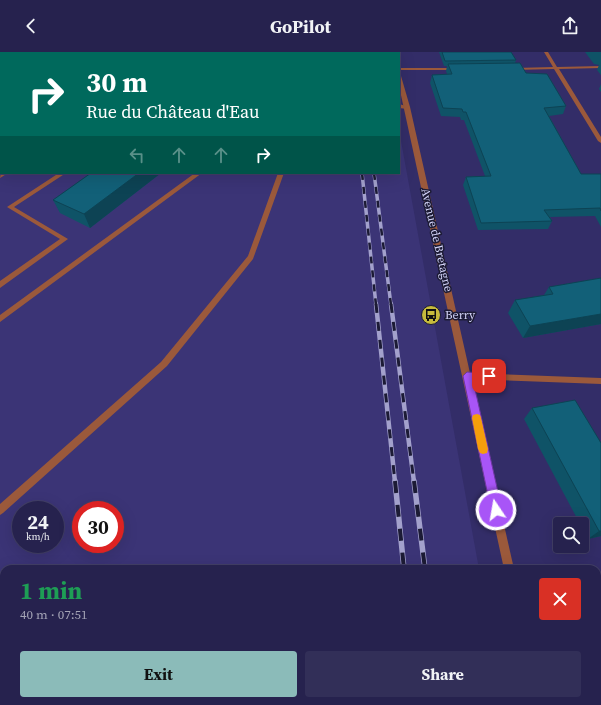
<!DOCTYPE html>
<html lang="en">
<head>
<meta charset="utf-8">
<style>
	body { margin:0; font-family:"Source Serif 4",serif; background:#322f58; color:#f1f3f6; height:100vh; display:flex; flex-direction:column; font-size:15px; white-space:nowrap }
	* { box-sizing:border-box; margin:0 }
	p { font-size:13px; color:#a4a4b6 }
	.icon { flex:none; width:22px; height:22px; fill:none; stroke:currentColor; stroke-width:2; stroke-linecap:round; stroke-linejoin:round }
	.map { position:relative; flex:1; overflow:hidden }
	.sheet { position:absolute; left:0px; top:513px; width:601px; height:140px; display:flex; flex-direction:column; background:#26224e; border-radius:12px 12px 0 0; box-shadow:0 4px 16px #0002,0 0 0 1px #423f66 }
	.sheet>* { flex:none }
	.banner { position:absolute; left:0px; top:0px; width:400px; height:122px; box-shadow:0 4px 16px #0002,0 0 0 1px #423f66; background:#00695c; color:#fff; overflow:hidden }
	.fabs { position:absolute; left:553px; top:465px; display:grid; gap:8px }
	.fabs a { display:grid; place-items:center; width:36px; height:36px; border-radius:4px; background:#26224e; box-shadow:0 4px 16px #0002,0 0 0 1px #423f66; font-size:20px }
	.speed { position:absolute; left:12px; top:449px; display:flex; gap:8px; font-size:20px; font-weight:700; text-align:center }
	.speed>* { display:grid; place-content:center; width:52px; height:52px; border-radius:50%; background:#26224e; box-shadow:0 4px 16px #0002,0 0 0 1px #423f66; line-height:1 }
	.speed small { font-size:10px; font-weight:400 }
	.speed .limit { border:6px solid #d22; background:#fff; color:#111 }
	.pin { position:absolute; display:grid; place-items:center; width:34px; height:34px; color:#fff; margin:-17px; border-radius:8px; box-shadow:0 2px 6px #0006 }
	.me { position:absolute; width:44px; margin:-22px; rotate:348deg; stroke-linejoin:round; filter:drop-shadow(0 0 3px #0008) }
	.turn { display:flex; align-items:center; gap:14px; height:84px; padding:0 20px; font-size:18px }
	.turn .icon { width:52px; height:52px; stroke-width:2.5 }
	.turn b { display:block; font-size:28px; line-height:34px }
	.lanes { display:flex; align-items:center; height:38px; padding:0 20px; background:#0003; justify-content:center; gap:20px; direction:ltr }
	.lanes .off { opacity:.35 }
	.round { display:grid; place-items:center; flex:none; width:42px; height:42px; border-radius:4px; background:#322f58 }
	.head { display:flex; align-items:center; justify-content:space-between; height:68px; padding:0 20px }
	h1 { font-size:24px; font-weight:700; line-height:30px; color:#1e9e55 }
	.button { display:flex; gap:8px; margin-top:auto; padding:8px 20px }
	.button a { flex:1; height:46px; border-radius:4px; background:#8bbbb9; color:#111; font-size:16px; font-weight:700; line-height:46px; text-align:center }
	.button a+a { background:#322f58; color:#f1f3f6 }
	header { display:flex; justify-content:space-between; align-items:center; height:52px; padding:0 20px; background:#26224e; font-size:18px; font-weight:700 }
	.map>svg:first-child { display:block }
	.built { fill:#3b3476; fill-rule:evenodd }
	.green { fill:#6a6420 }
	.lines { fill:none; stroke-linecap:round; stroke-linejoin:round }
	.lane { fill:#9b593b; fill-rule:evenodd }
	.street { fill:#9b593b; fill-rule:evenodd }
	.rail-far2-casing { stroke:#a3a1cc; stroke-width:3.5 }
	.rail-far1-casing { stroke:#a3a1cc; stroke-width:4.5 }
	.rail-casing { stroke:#a3a1cc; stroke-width:5.5 }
	.rail-far2 { stroke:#1c1b35; stroke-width:2.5; stroke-dasharray:7; stroke-linecap:butt }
	.rail-far1 { stroke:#1c1b35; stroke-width:3; stroke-dasharray:9; stroke-linecap:butt }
	.rail { stroke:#1c1b35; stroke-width:4; stroke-dasharray:12; stroke-linecap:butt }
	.wall { fill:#0f5367 }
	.shaded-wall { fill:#0d4354 }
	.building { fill:#126078; stroke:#0d4354 }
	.route { fill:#a855f7; stroke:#6d37a1 }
	.slow { fill:#f59e0b }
	.labels { text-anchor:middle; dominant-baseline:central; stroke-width:3; stroke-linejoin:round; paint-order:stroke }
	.street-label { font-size:12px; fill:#d2d2f7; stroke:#1c1b35 }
	.poi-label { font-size:12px; fill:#d2d2f7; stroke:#1c1b35; text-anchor:start }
</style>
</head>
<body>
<header><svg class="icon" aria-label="back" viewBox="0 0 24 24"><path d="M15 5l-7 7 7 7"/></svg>GoPilot<svg class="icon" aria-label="share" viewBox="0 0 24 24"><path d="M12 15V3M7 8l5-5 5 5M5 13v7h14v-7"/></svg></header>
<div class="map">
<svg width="601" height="653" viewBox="0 0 601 653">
	<rect width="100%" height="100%" fill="#332d68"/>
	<!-- built -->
	<path class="built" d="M0 0H379L1 1V121H399V78L479 517H4V649H503V653H0ZM21 458H55V492H21ZM81 458H115V492H81Z"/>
	<!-- green -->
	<path class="green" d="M36 649H341V653H32Z"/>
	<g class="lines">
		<!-- lane -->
		<path class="lane" d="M169 0H174L169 1Z
			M399 52 410 55 407 57 399 56Z
			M1 121H8L0 126Z
			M59 121H66L14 155 68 187 0 236V229L60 187 7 155Z
			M195 121H202L0 270V263Z
			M278 121H284L253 207 167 314 3 461 0 463V452L161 310 248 204Z"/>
		<!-- street -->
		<path class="street" d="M391 0H395V1H391Z
			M544 0H548L557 15 601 14V16L559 17 601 85V91L598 89 554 17 514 18 512 17 514 16 553 15Z
			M399 16H456L458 17 456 18H399Z
			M399 23 401 24 410 55 470 321 601 326V332L471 327 514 517H504L399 34Z
			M532 649H544L545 653H533Z"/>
		<!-- rail-far2 casing -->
		<g class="rail-far2-casing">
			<path id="rail-far2" d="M362 121 376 253
				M374 121 391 253"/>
		</g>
		<!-- rail-far1 casing -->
		<g class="rail-far1-casing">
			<path id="rail-far1" d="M376 252 395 430
				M391 252 414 430"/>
		</g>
		<!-- rail casing -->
		<g class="rail-casing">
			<path id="rail" d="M395 429 404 517
				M414 429 425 517
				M416 649 417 653
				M440 649 441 653"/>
		</g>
		<!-- rail-far2 -->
		<use href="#rail-far2" class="rail-far2"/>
		<!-- rail-far1 -->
		<use href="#rail-far1" class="rail-far1"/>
		<!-- rail -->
		<use href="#rail" class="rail"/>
	</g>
	<!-- wall -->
	<path class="wall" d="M439 0H511L516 8 515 11 526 21 566 54 563 62 549 64 581 122H601V175L595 164 550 165 552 169 548 177 478 178 463 133 466 125 485 124 464 68H461L460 65 441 64 430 31 432 23 447 22 446 19 447 14H444Z
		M585 0H601V23L597 18 599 13 594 12Z
		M601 32V40L599 37Z
		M91 121H161L90 176 60 161 53 148Z
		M601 226V272L523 286 508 261 515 248 544 243 549 235Z
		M532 356 601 391V484L588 487 582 476V472H580L524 367Z"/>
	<!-- shaded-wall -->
	<path class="shaded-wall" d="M139 121H161L90 176 84 162Z
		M601 262V272L523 286 530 274Z
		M599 479H601V484L588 487Z"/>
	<!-- building -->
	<path class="building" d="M442 0H511L516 8 445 9Z
		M520 11 526 21 547 22 566 54 544 56 581 122H601V159L600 156 544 158 552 169 481 171 466 125 491 124 466 60H463L462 57 443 56 432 23 452 22 448 12Z
		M91 121H139L84 162 53 148Z
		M601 226V262L530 274 515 248 553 242 549 235Z
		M575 348 601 391V479H599L532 356Z"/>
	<!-- route -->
	<path class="route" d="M467 320 489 321 494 324 489 328H473L502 458 500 461 496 463 493 461 491 458 463 324Z"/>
	<!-- slow -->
	<path class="slow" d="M477 362 480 363 481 366 488 397 487 401 483 402 480 401 478 397 472 366 473 363Z"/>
	<!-- icons -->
	<defs>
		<g id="bus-disc" transform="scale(1)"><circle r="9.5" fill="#c7bb3c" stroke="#1c1b35"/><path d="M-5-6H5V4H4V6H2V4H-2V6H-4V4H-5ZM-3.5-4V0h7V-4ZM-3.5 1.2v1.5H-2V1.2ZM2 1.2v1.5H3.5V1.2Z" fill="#111"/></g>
	</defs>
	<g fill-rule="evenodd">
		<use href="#bus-disc" x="431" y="263"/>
	</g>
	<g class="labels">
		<!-- street labels -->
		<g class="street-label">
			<text transform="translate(437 188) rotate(77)">Avenue de Bretagne</text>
		</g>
		<!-- poi labels -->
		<g class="poi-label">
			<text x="445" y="263">Berry</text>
		</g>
	</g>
</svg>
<div class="fabs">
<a><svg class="icon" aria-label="search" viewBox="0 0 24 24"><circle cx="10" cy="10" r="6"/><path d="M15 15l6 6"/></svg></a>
</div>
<div class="speed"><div>24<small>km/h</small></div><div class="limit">30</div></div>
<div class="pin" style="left:489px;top:324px;background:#d93025"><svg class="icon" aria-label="arrive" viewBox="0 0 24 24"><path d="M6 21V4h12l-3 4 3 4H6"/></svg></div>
<svg class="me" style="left:496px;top:458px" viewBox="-20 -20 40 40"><circle r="17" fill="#a855f7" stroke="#fff" stroke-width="3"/><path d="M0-11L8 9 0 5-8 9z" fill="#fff"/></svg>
<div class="banner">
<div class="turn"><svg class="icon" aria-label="right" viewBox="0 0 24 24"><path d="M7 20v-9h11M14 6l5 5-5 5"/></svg><div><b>30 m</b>Rue du Château d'Eau</div></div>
<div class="lanes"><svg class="icon off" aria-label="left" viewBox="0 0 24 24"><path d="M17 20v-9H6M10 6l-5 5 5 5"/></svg><svg class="icon off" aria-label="ahead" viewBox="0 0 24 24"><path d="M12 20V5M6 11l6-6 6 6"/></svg><svg class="icon off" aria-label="ahead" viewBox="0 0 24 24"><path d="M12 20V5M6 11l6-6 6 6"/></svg><svg class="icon" aria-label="right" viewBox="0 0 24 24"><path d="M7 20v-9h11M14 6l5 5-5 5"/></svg></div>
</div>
<section class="sheet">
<div class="head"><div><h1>1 min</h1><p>40 m · 07:51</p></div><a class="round" style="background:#d93025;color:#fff"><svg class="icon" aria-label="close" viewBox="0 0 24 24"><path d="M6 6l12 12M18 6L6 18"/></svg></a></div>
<div class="button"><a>Exit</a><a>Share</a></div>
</section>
</div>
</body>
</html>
